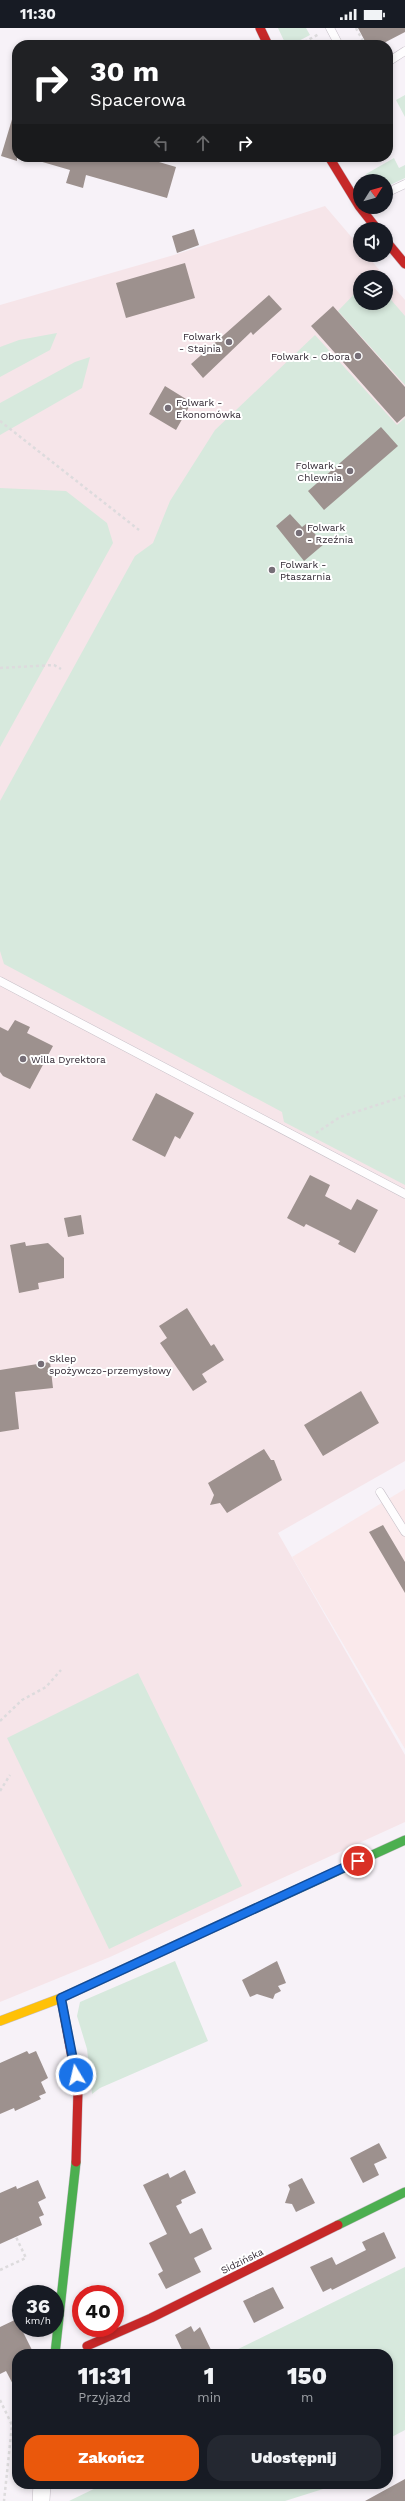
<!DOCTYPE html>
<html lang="pl">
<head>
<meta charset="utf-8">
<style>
	body { margin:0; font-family:"Work Sans",sans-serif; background:#242831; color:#f1f3f6; height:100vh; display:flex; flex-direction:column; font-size:15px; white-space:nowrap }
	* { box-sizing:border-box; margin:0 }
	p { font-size:13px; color:#9ea1a6 }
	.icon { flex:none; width:22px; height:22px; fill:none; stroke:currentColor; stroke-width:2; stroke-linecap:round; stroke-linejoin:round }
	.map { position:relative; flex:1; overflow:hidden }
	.drawer { position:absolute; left:12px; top:2321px; width:381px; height:140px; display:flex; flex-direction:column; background:#171b24; border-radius:16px; box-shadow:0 2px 6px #0003 }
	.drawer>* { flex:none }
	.guide { position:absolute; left:12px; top:12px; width:381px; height:122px; border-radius:16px; box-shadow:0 2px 6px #0003; background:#202124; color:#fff; overflow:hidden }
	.needle { width:26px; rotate:53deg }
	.controls { position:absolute; left:353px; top:146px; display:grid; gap:8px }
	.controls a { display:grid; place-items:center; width:40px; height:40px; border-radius:50%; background:#171b24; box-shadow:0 2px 6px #0003; font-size:20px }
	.speed { position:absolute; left:12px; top:2257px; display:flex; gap:8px; font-size:20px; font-weight:700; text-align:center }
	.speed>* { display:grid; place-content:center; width:52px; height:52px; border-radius:50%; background:#171b24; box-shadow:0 2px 6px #0003; line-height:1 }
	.speed small { font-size:10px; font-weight:400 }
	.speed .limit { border:6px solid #d22; background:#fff; color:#111 }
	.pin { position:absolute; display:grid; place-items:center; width:34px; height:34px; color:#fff; margin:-17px; border:2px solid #fff; border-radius:50%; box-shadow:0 1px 4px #0007 }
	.me { position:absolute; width:44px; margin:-22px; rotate:351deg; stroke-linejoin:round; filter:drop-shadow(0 0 3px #0008) }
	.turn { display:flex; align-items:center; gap:14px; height:84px; padding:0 12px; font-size:18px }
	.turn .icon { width:52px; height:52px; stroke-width:2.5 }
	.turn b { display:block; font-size:28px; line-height:34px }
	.lanes { display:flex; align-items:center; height:38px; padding:0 12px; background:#0003; justify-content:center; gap:20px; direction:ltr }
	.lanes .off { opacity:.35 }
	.eta { display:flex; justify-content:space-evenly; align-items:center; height:68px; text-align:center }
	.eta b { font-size:24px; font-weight:800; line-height:28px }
	.cta { display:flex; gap:8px; margin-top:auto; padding:8px 12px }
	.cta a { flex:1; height:46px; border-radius:16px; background:#ea580c; color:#fff; font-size:16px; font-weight:800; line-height:46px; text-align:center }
	.cta a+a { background:#242831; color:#f1f3f6 }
	.status { display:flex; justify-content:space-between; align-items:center; height:28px; padding:0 20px; background:#171b24; direction:ltr }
	.status svg { height:11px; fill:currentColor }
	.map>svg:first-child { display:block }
	.industrial { fill:#fae9eb }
	.medical { fill:#f6e5e9 }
	.green { fill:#d7e9dd }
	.building { fill:#9d918e }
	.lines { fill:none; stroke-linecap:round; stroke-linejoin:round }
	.lane-casing { stroke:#c6bfc7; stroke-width:9 }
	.street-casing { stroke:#c6bfc7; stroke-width:18 }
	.fast-casing { stroke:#c6bfc7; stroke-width:10 }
	.slow-casing { stroke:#c6bfc7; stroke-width:10 }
	.jam-casing { stroke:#c6bfc7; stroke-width:10 }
	.path { stroke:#dddbdd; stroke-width:2.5; stroke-dasharray:3 3; stroke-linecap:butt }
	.lane { stroke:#fefdfe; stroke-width:8 }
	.street { stroke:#fefdfe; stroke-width:17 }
	.fast { stroke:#4caf50; stroke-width:9 }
	.slow { stroke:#ffc107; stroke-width:9 }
	.jam { stroke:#c62828; stroke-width:9 }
	.route-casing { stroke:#114b97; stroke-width:10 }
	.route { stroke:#1a73e8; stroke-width:7 }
	.poi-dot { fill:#766e77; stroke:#fff; stroke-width:1.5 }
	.labels { text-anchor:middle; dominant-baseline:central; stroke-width:4; stroke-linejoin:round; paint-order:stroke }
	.poi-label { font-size:10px; fill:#302732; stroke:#fff; text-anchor:start }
	.street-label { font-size:10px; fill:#302732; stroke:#fff }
</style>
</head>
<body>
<div class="status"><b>11:30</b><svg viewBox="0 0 49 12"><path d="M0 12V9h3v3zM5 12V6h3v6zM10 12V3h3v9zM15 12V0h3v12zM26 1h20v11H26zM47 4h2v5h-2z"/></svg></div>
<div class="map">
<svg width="405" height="2473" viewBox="0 0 405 2473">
	<rect width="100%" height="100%" fill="#f7f2f8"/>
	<!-- industrial -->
	<path class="industrial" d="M405 1461V1721L292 1529Z"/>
	<!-- medical -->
	<path class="medical" d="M325 178 360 219V227H367L385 249H360V275H386V250L405 272V1433L278 1505 405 1727V1794L110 1929 0 1974V277L174 227Z"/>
	<!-- green -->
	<path class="green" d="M278 0H306L310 7 291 17H286Z
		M405 67V89L396 72Z
		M394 130 399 140 405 137V150L386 159V153H368L366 146Z
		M360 260V275H386V266L405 288V357L338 283Z
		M57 305 50 322 0 349V319L19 312Z
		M315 307 397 397 405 390V1157L284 1094 282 1084 4 936 0 923V773L135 528 153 515 170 473 215 402Z
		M90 329 82 360 0 407V375L75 334Z
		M0 460 66 463 107 495 113 515 0 719Z
		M138 1645 242 1858 109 1921 7 1710Z
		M175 1933 208 2013 100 2060 92 2066 87 2021 77 1988 80 1974Z
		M405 2239V2402L388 2411V2326H228Z
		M104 2456H330L323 2461 285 2473H69Z"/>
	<!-- building -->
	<path class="building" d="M358 0H405V4L380 17H367Z
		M13 88H17V133L1 128Z
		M40 129H142L176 139 167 170 86 147 83 160 66 155 70 142 39 133Z
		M194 201 199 217 177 225 172 208Z
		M185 235 195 270 126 290 116 255Z
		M269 267 282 281 253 307 251 304 203 350 191 336Z
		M333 278 405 359V388L397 395 311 298Z
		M165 358 186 371 189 379 176 402 149 386Z
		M381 399 398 418 324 482 308 463Z
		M290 486 302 499 306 496 324 516 304 533 276 498Z
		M15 992 30 999 27 1005 53 1018 30 1061 3 1048 0 1044V999L8 1003Z
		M156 1065 194 1085 180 1111 175 1108 165 1129 132 1112Z
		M310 1147 330 1157 325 1168 351 1182 357 1171 378 1182 355 1225 338 1216 340 1213 306 1196 304 1199 287 1190Z
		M81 1187 84 1206 68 1209 64 1190Z
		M25 1214 26 1218 48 1215 64 1230V1250L38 1255 39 1261 19 1265 10 1217Z
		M187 1280 211 1318 214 1316 224 1332 202 1346 207 1354 193 1363 160 1315 167 1310 159 1298Z
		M50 1334 53 1360 15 1364 19 1401 0 1404V1342Z
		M361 1363 379 1395 323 1428 304 1397Z
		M264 1421 271 1432H274L282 1452 227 1485 220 1475 210 1477 214 1467 208 1455Z
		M383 1497 405 1534V1565L369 1504Z
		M277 1933 286 1955 278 1958 281 1963 275 1966 273 1971 257 1966 250 1969 242 1952Z
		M27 2023 29 2026 36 2023 48 2050 41 2054 46 2065 39 2068 41 2071 15 2083 14 2080 0 2086V2035Z
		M379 2115 387 2130 374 2136 379 2147 363 2155 350 2130Z
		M185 2142 196 2165 181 2172 182 2175 176 2178 190 2206 202 2200 212 2221 194 2230 201 2244 166 2261 158 2246 163 2243 149 2215 167 2206 143 2157 168 2145 170 2150Z
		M302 2150 315 2175 296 2184 292 2176 285 2175 290 2161 288 2157Z
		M38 2152 46 2170 38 2174 44 2187 39 2189 42 2197 0 2216V2165L16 2158 17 2161Z
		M384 2204 396 2230 332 2262 331 2260 323 2264 310 2239 332 2229 336 2237 366 2222 362 2214Z
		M273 2259 284 2280 254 2295 243 2273Z
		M21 2289V2300L34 2326H17V2364L6 2343 0 2346V2299Z
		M191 2298 194 2304 200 2299 213 2326H184L175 2307Z
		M405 2451V2473H365Z"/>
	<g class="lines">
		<!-- lane casing -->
		<g class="lane-casing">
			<path id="lane" d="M330 0 339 17
				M388 34 405 23
				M386 165 405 156
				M0 953 405 1166
				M380 1464 405 1504"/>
		</g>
		<!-- street casing -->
		<g class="street-casing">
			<path id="street" d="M41 2473 42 2456"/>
		</g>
		<!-- fast casing -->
		<g class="fast-casing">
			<path id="fast" d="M243 1886 405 1812
				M338 2197 405 2164
				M55 2326 76 2134"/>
		</g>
		<!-- slow casing -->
		<g class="slow-casing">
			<path id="slow" d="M0 1993 61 1970 243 1886"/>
		</g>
		<!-- jam casing -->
		<g class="jam-casing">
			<path id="jam" d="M260 0 268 17
				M329 129 359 178 377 201
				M386 213 405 236
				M61 1970 78 2062 76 2134
				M87 2318 151 2290 338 2197"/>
		</g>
		<!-- path -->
		<path class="path" d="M356 0 365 17
			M299 17 319 6
			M0 393 139 502
			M0 640 54 637 61 641
			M316 1105 340 1089 405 1068
			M0 1693 22 1672 46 1659 61 1642
			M0 1763 10 1747
			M0 2242 26 2230 16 2209
			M0 2372 12 2397 4 2473"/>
		<!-- lane -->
		<use href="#lane" class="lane"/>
		<!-- street -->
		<use href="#street" class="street"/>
		<!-- fast -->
		<use href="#fast" class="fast"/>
		<!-- slow -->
		<use href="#slow" class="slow"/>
		<!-- jam -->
		<use href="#jam" class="jam"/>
	</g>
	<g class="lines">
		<!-- route casing -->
		<g class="route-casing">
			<path id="route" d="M76 2047 61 1970 358 1833"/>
		</g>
		<!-- route -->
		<use href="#route" class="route"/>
	</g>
	<!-- markers -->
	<g class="poi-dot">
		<circle cx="229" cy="314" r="4"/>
		<circle cx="358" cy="328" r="4"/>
		<circle cx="168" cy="380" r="4"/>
		<circle cx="350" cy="443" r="4"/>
		<circle cx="299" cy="505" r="4"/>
		<circle cx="272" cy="542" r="4"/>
		<circle cx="23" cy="1031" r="4"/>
		<circle cx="41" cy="1336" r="4"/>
	</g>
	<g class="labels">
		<!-- poi labels -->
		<g class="poi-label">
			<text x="221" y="308" text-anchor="end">Folwark<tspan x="221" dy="12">- Stajnia</tspan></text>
			<text x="350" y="328" text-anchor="end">Folwark - Obora</text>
			<text x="176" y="374">Folwark -<tspan x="176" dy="12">Ekonomówka</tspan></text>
			<text x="342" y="437" text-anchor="end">Folwark -<tspan x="342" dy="12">Chlewnia</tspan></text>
			<text x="307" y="499">Folwark<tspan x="307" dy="12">- Rzeźnia</tspan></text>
			<text x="280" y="536">Folwark -<tspan x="280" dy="12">Ptaszarnia</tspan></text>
			<text x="31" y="1031">Willa Dyrektora</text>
			<text x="49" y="1330">Sklep<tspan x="49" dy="12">spożywczo-przemysłowy</tspan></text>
		</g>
		<!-- street labels -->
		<g class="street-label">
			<text transform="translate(242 2233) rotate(-26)">Sidzińska</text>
		</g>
	</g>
</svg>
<div class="controls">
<a><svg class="needle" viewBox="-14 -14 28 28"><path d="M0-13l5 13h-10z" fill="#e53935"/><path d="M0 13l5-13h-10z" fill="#9ea1a6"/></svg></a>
<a><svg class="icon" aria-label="sound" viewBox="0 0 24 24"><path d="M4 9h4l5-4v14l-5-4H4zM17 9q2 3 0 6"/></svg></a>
<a><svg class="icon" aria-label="layers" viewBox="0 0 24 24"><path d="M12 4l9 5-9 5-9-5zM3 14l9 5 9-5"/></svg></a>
</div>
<div class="speed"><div>36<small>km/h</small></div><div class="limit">40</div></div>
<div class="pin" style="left:358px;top:1833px;background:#d93025"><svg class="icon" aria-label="arrive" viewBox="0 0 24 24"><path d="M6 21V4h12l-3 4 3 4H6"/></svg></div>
<svg class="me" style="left:76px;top:2047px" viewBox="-20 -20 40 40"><circle r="17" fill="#1a73e8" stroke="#fff" stroke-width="3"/><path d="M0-11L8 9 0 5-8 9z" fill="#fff"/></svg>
<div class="guide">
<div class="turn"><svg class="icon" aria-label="right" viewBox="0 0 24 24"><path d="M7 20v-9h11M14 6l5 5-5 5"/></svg><div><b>30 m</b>Spacerowa</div></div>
<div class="lanes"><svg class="icon off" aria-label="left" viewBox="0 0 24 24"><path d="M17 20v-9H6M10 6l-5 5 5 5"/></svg><svg class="icon off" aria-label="ahead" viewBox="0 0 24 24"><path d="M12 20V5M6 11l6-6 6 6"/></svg><svg class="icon" aria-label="right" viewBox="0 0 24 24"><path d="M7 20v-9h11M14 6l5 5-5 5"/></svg></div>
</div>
<section class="drawer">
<div class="eta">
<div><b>11:31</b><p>Przyjazd</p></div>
<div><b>1</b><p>min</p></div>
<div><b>150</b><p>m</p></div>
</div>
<div class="cta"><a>Zakończ</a><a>Udostępnij</a></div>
</section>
</div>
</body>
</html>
